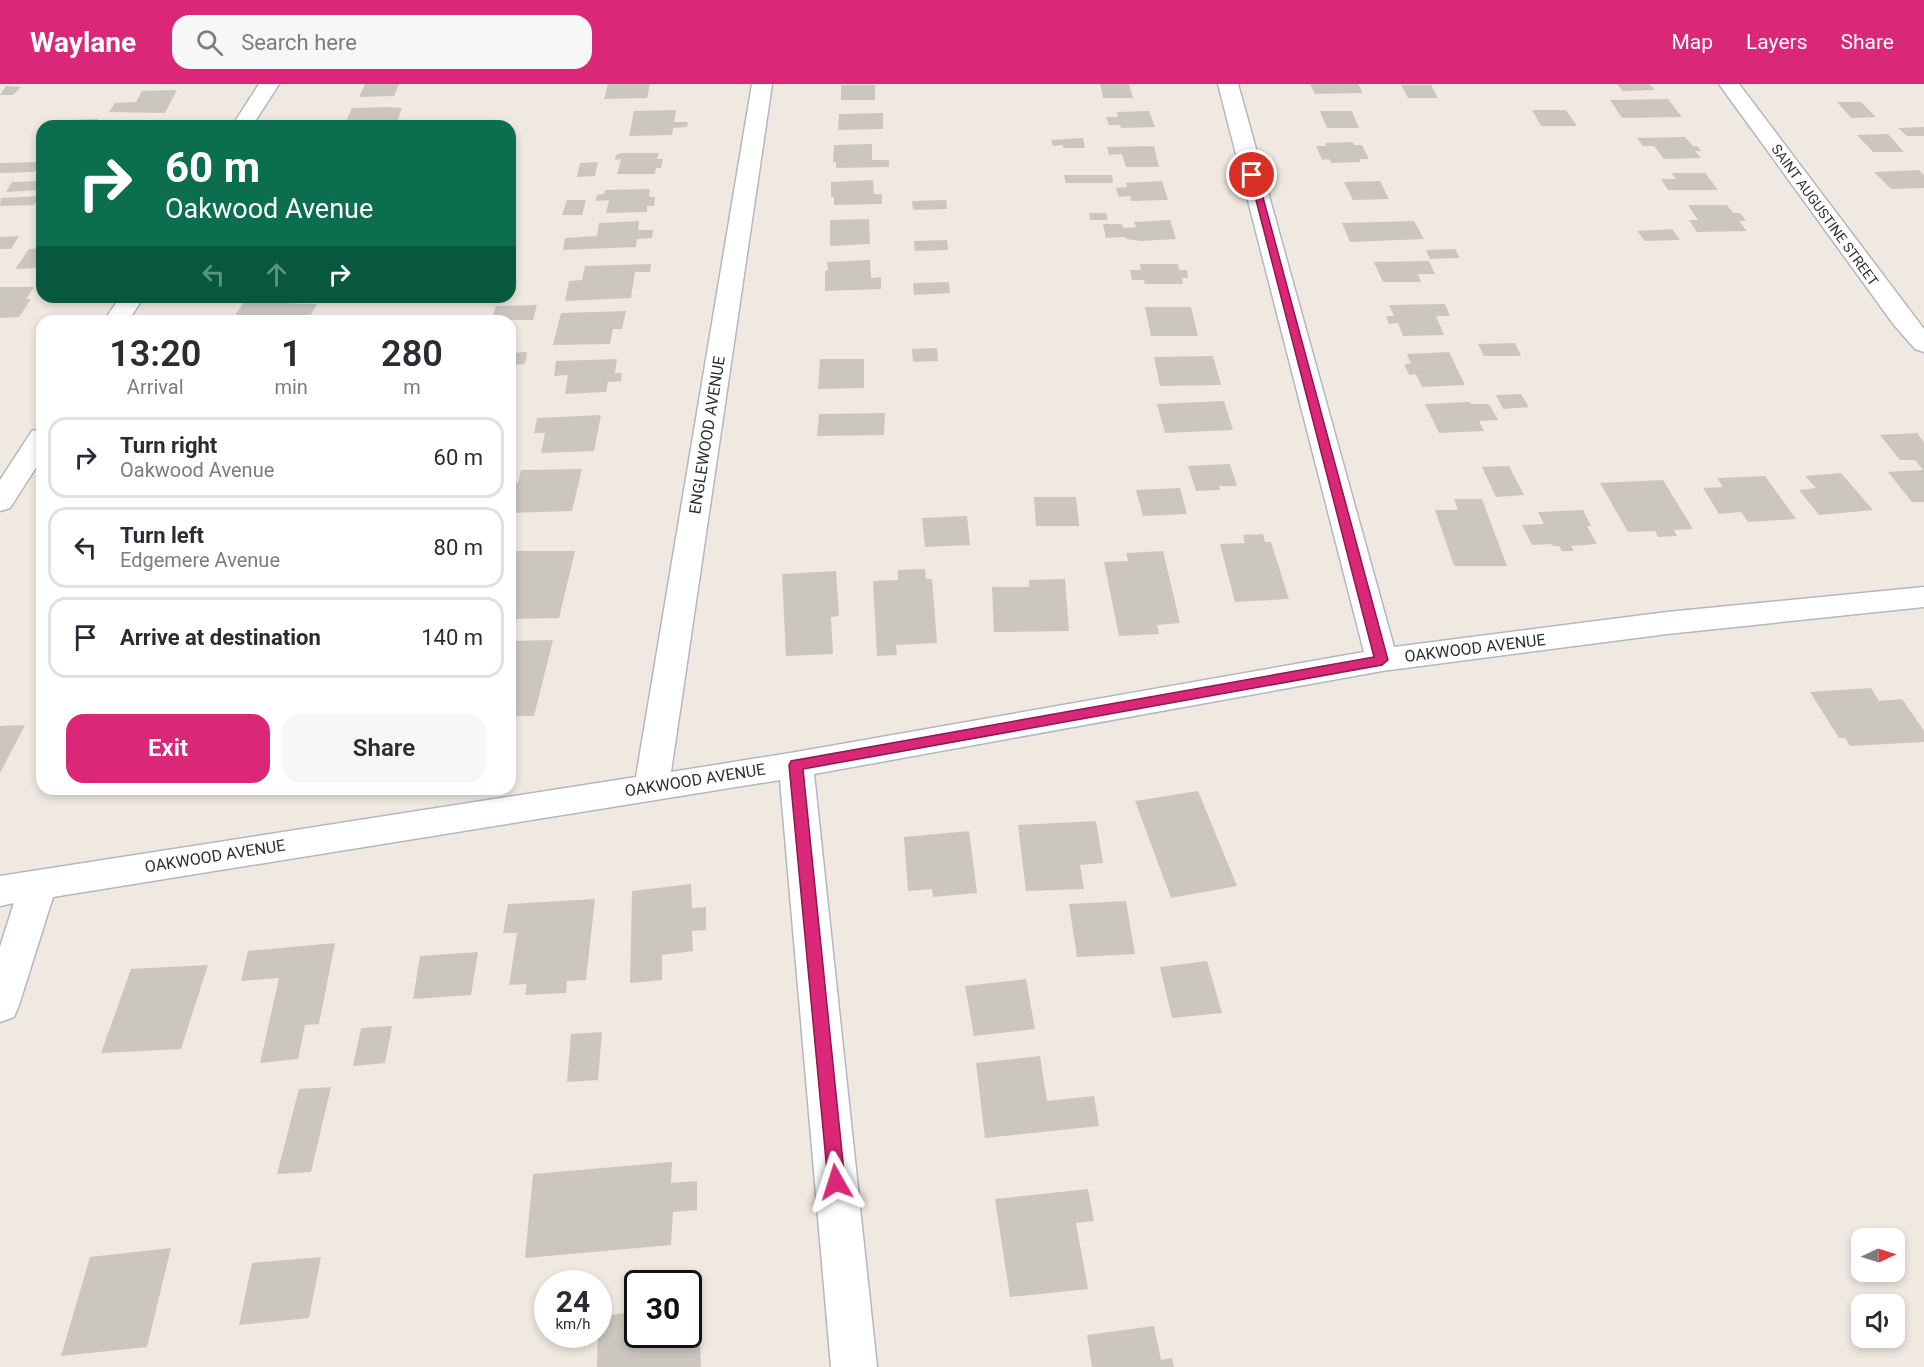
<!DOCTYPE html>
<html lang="en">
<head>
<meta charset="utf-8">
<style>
	body { margin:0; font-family:Roboto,sans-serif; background:#f7f7f7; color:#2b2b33; height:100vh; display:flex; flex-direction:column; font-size:22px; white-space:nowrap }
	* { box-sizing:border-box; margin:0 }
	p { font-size:20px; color:#7c7c81 }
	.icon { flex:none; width:33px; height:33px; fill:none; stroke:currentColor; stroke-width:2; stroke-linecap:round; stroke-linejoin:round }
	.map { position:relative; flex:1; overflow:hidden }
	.sheet { position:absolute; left:36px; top:231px; width:480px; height:480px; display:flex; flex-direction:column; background:#fff; border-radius:18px; box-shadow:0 3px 9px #0003 }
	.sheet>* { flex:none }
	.guide { position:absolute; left:36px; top:36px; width:480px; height:183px; border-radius:18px; box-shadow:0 3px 9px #0003; background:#0b6e4f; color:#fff; overflow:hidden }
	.needle { width:39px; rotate:86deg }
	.controls { position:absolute; left:1851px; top:1144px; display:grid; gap:12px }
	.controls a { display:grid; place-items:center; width:54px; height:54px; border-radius:12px; background:#fff; box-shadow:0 3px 9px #0003; font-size:30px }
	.speed { position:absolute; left:534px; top:1186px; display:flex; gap:12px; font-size:30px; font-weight:700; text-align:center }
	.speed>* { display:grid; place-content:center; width:78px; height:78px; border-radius:50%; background:#fff; box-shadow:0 3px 9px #0003; line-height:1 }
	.speed small { font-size:15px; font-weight:400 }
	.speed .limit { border:3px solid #111; border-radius:9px; background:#fff; color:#111 }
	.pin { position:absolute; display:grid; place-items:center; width:51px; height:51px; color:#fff; margin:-26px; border:3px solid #fff; border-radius:50%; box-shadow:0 2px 6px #0007 }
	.me { position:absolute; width:66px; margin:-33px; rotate:354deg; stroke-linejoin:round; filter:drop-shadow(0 0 4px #0008) }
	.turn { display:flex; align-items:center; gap:21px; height:126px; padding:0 30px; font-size:27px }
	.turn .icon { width:78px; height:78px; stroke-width:2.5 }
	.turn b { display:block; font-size:42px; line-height:51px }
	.lanes { display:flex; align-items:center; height:57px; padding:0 30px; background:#0003; justify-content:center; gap:30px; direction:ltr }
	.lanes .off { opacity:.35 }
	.eta { display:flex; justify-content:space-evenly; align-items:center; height:102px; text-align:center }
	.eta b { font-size:36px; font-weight:600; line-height:42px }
	.button { display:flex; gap:12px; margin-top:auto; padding:12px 30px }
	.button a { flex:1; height:69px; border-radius:18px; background:#db2777; color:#fff; font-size:24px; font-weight:600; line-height:69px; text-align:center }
	.button a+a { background:#f7f7f7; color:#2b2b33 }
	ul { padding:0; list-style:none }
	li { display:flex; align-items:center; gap:18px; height:81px; margin:0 12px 9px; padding:0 18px; border:3px solid #e1e1e2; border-radius:18px }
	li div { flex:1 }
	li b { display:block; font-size:22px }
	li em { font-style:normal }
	header { display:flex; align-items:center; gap:36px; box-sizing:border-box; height:84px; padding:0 30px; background:#db2777; color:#fff }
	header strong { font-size:28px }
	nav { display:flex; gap:33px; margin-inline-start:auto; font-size:21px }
	.search { width:420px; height:54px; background:#f7f7f7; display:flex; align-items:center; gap:15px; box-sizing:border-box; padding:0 21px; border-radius:18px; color:#7c7c81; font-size:22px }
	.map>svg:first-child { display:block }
	.building { fill:#cbc7bf }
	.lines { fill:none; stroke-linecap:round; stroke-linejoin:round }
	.minor-casing { stroke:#b4b7c1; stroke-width:3 }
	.minor { fill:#fff; fill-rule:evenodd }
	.route { fill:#db2777; stroke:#8e194d; stroke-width:1.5 }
	.labels { text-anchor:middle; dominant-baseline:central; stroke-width:4.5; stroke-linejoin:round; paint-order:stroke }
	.far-street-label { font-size:14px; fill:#2e2e2e; stroke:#fff }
	.street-label { font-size:16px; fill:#2e2e2e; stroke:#fff }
</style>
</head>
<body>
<header>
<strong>Waylane</strong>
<div class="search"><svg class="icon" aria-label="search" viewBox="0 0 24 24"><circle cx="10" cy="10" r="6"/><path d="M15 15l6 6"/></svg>Search here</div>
<nav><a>Map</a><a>Layers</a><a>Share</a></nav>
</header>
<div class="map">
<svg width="1924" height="1283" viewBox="0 0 1924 1283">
	<rect width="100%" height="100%" fill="#efe9e1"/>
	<!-- building -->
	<path class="building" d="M365 0H399L394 12 359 13Z
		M608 0H650L647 14 604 15Z
		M1100 0H1129L1133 14H1103Z
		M1310 0H1358L1363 9 1315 10Z
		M1617 0H1649L1655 6 1623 7Z
		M841 1H875V16H841Z
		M1401 1H1431L1438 14H1408Z
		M6 2 21 3 13 11H0Z
		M177 6 165 29 109 28 115 19 136 18 142 7Z
		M1668 15 1682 33 1622 34 1610 16Z
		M1837 18H1861L1876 33 1851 34Z
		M388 23 402 24 397 38 382 39 381 41 344 42 352 24Z
		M676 26 674 38H688L687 43 673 44 672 51 629 52 634 27Z
		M1532 26H1566L1577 42H1541Z
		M1149 27 1155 43 1121 44 1120 41H1109L1106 33H1118L1117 28Z
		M1320 27H1352L1359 44H1327Z
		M883 29V45L838 46 839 30Z
		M98 35 94 42H64L69 36Z
		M1924 43V52H1907L1898 44Z
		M1888 50 1904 68H1873L1857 51Z
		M1685 53 1693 62H1697L1701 67H1695L1701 74 1664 75 1654 62H1643L1637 54Z
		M1083 54 1085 64H1063V61L1053 62 1051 56Z
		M1352 58 1354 61H1362L1369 75H1359L1361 78 1331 79 1329 75 1322 76 1316 62H1326L1325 59Z
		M872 60V76H889V83L836 84V78H833L834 61Z
		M1154 62 1159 83H1126L1122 70 1109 71 1107 63Z
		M622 69H659L657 75H663L661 84H656L655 90H617L621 75 615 76 616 71Z
		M42 78 34 88 0 89V79Z
		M598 78 595 92 577 93 580 79Z
		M1919 86 1924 91V104L1891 105 1874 88Z
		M1671 89H1705L1718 106H1668L1661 95H1676Z
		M1064 91H1112L1113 99H1066Z
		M873 96 874 110H882V120L834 121V113H831V98Z
		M42 97 40 106 6 108 12 98Z
		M1162 97 1168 116 1131 117 1130 112 1119 113 1116 104 1127 103 1126 99Z
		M1380 97 1389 115 1353 116 1344 98Z
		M650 105 649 113H655L654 122H647V128L606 129 609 116 595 117 597 111 604 110 605 106Z
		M40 112 34 121 0 122 1 114Z
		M567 116H586L582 131H562Z
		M946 116 947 125 913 126 912 117Z
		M1688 121H1727L1733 129H1740L1746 137H1739L1747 147 1697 148 1689 136H1698Z
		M1089 129H1106L1108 136H1090Z
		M869 135 870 160 830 162V136Z
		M1170 136 1176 155 1141 157 1126 155V153L1106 154 1103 140H1122L1123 144 1136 143 1134 138Z
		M639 137 638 146H653L652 154 637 155 636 163 563 166 565 154 597 152 599 139Z
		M1414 137 1424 155 1350 158 1342 139Z
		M1672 145 1680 156 1645 157 1637 147Z
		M19 152 11 165H0V153Z
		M947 156 948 166 915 167 914 157Z
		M42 164V184L15 185 29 165Z
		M1455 165 1460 174 1430 175 1426 166Z
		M870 176 871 194 881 193V205L825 207V187L828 186 827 178Z
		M1429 177 1435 190H1418L1421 198H1383L1374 178Z
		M651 180 650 188H635L631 214 565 217 569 197 582 196 585 182Z
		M1140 180H1178L1179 186H1187L1188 194H1182L1183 200H1145L1144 196H1132L1130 186H1141Z
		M949 198 950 209 914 211 913 199Z
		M0 203H34L26 215H31L19 233 0 234Z
		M244 218 317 220 309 234 231 237Z
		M1445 220 1450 232H1436L1444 251 1403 252 1398 239 1389 240 1386 232H1394L1389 221Z
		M537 221 533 236H491L496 222Z
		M1145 223H1191L1198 252H1151Z
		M626 227 622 245H613L610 260 553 261 561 229Z
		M1515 259 1521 272H1484L1478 260Z
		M937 264 938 277 913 278 912 265Z
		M527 268 525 280 510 281V269Z
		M1449 268 1465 301 1422 303 1416 290 1409 291 1404 280H1411L1407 270Z
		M1213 272 1221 301 1160 302 1154 273Z
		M617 275 615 289H622L621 297 608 298 606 308 565 310 568 291 554 292 556 277Z
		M820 275H864V304L818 305Z
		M1521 310 1529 323 1503 325 1496 311Z
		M1224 317 1233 346 1165 349 1157 320Z
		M1470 318 1471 320H1489L1498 336 1479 337 1484 347 1439 349 1425 320Z
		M885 329 884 351 817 352 819 330Z
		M601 331 594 367 541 369 545 349H534L537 334Z
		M1917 349 1924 358V418H1912L1888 388 1923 386 1915 376H1900L1880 351Z
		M1230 380 1237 402H1219L1220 406 1196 407 1188 382Z
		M1509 382 1524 411 1496 413 1482 383Z
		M582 385 572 427 510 429V399H518L521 386Z
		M1841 389 1873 426 1819 431 1799 406 1816 404 1805 392Z
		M1765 392 1796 435 1748 438 1741 428 1719 430 1703 404 1723 403 1717 394Z
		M1663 396 1693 445 1674 446 1677 452 1658 453 1655 447 1628 448 1600 399Z
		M1180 404 1187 430 1143 432 1136 406Z
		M1034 413H1076L1079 442H1036Z
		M1454 415H1482L1507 482H1454L1435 426H1458Z
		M1583 426 1591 442H1587L1597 460 1571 462 1574 467H1562L1559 462H1553L1552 460 1532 461 1522 441 1544 440 1538 428Z
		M967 432 970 461 925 463 922 434Z
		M1263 450 1265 458H1271L1289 515 1235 518 1220 460 1245 459 1243 451Z
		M510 467H575L559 534 510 535Z
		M1163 467 1180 539 1157 541 1159 550 1119 552 1104 478 1128 477 1126 469Z
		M925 485 926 495H932L937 559 896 561 897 571 877 572 873 497 898 496V486Z
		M836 487 839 532 831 533 833 570 786 572 782 490Z
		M1065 495 1069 547 994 548 992 503H1029V496Z
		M553 556 534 632H510V557Z
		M1871 604 1879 617 1902 615 1924 647V658L1850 662 1845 654H1839L1810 608Z
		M25 641 0 689V642Z
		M1198 707 1237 802 1171 814 1135 717Z
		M1096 737 1103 779 1080 781 1084 805 1026 807 1018 741Z
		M969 747 977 809 933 813 932 805 908 807 904 753Z
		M691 800 692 824 706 823V846L692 847 693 867 662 871V896L630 899 632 807Z
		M595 815 586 896 567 897 566 909 525 911 527 900 509 901 517 849H503L508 820Z
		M1126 817 1135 870 1077 873 1069 820Z
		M335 859 319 940 305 941 298 975 260 979 279 894 241 897 248 867Z
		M478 868 471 911 413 915 420 872Z
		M1207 877 1222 929 1172 934 1160 883Z
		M208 881 181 965 101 969 131 885Z
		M1026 895 1035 945 974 952 965 902Z
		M392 942 385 979 353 982 361 944Z
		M602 948 598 996 567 998 571 950Z
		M1040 972 1047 1017 1094 1012 1099 1042 985 1054 976 979Z
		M331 1003 311 1088 277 1090 299 1005Z
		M672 1078 671 1099 697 1097V1126L673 1128 671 1161 525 1174 533 1090Z
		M1088 1105 1094 1137 1076 1139 1088 1205 1010 1213 995 1115Z
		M171 1164 147 1263 61 1272 90 1173Z
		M321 1173 309 1234 239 1241 252 1179Z
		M638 1227V1251H677V1259L700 1256 701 1283H597L598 1233Z
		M1154 1242 1161 1276 1172 1274 1174 1283H1092L1087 1251Z"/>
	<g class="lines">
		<!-- minor casing -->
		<g class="minor-casing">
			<path id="minor" d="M259 0H279L252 42H232Z
				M752 0H772L671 688 796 668 1364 568 1218 0H1238L1394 563 1667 528 1924 503V523L1667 550 1382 587 814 690 877 1283H831L780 696 53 813 19 921 14 933 0 938V863L14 819 0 822V792L636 693Z
				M1719 0H1739L1924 245V268L1915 265 1894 241Z
				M120 213H144L128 237H104Z
				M42 345V374L10 424 0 427V396L32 347Z"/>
		</g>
		<!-- minor -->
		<use href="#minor" class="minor"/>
	</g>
	<!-- route -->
	<path class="route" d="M1249 89 1257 91 1388 576 1382 581 803 685 845 1098 843 1103 836 1106 830 1103 828 1098 789 681 791 677 1374 573Z"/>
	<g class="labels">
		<!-- far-street labels -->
		<g class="far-street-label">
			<text transform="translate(1825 131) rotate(54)">SAINT AUGUSTINE STREET</text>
		</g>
		<!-- street labels -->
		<g class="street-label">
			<text transform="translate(707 351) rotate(-81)">ENGLEWOOD AVENUE</text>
			<text transform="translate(1475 564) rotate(-7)">OAKWOOD AVENUE</text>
			<text transform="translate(695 696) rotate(-9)">OAKWOOD AVENUE</text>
			<text transform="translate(215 772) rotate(-9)">OAKWOOD AVENUE</text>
		</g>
	</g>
</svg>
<div class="controls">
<a><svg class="needle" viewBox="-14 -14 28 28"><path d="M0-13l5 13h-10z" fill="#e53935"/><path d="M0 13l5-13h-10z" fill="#7c7c81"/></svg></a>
<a><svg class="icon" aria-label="sound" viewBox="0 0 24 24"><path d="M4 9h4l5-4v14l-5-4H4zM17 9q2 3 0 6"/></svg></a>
</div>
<div class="speed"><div>24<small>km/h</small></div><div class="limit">30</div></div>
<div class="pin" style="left:1252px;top:91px;background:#d93025"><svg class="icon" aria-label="arrive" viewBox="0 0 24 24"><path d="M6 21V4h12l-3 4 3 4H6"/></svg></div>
<svg class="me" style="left:836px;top:1098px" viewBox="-20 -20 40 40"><path d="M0-17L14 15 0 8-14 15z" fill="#db2777" stroke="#fff" stroke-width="4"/></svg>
<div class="guide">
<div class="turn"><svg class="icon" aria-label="right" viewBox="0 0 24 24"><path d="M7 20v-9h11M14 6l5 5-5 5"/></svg><div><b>60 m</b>Oakwood Avenue</div></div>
<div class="lanes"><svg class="icon off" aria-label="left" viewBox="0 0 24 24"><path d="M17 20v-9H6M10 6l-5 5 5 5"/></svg><svg class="icon off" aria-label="ahead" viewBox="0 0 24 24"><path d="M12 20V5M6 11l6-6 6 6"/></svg><svg class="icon" aria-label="right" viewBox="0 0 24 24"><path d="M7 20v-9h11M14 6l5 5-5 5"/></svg></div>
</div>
<section class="sheet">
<div class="eta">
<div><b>13:20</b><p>Arrival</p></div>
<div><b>1</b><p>min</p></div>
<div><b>280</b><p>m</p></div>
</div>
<ul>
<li><svg class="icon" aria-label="right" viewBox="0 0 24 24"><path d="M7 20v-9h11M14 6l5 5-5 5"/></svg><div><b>Turn right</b><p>Oakwood Avenue</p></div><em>60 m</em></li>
<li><svg class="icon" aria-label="left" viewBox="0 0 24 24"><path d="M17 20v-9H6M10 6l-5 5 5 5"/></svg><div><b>Turn left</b><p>Edgemere Avenue</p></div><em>80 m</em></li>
<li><svg class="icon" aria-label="arrive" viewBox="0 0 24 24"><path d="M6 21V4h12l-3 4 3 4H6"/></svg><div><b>Arrive at destination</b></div><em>140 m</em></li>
</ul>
<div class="button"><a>Exit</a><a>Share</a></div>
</section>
</div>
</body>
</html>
